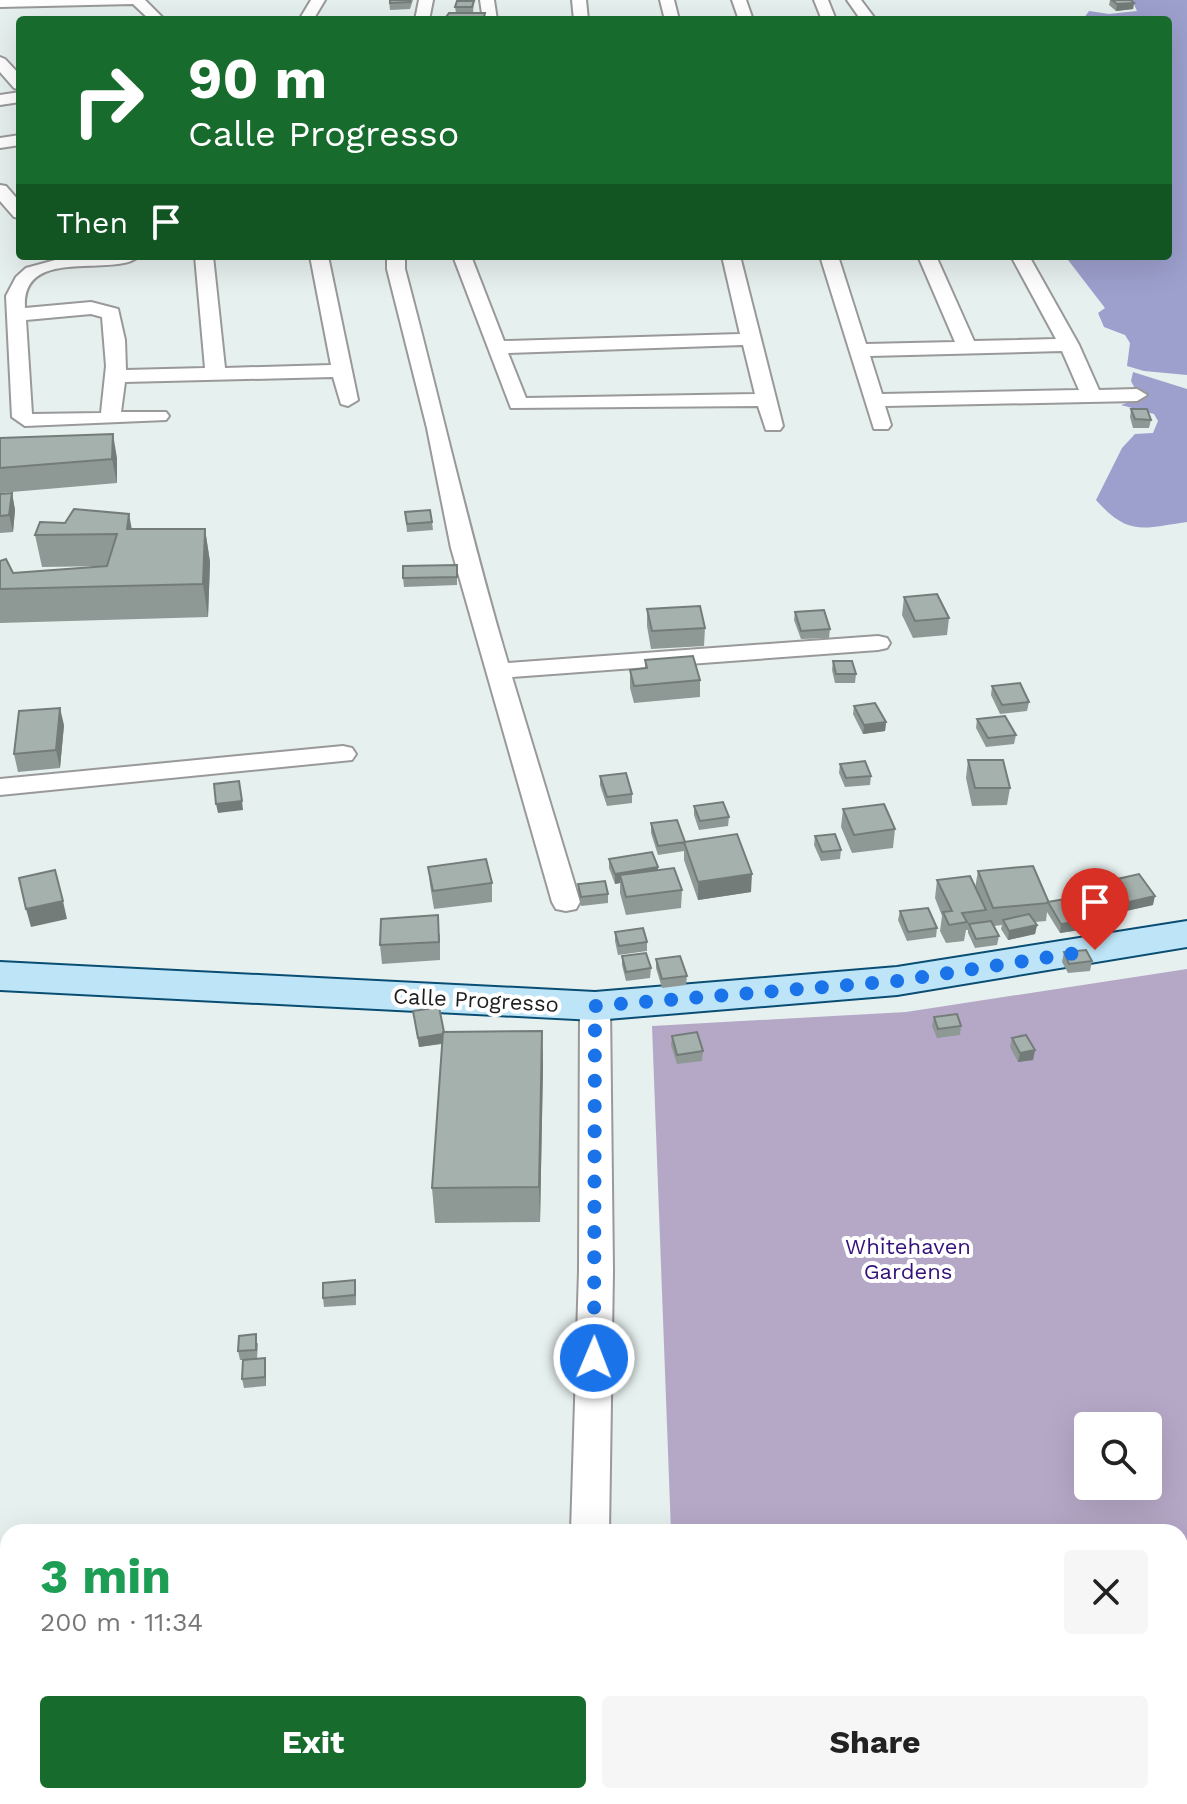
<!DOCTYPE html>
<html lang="en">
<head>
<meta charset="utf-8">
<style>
	body { margin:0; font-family:"Work Sans",sans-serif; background:#f6f6f6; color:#222; height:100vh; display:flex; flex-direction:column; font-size:30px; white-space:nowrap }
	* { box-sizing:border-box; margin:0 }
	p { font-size:26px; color:#767676 }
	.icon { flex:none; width:44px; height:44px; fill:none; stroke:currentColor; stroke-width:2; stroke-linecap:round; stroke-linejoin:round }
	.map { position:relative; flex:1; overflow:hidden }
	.details { position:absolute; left:0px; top:1524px; width:1188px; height:280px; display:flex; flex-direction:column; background:#fff; border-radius:24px 24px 0 0; box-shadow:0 8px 32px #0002 }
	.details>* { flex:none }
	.hud { position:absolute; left:16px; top:16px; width:1156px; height:244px; border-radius:8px; box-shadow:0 8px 32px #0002; background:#176b2c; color:#fff; overflow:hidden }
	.buttons { position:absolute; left:1074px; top:1412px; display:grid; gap:16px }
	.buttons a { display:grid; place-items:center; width:88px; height:88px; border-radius:8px; background:#fff; box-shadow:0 8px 32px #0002; font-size:40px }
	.pin { position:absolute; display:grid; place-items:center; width:68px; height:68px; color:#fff; margin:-82px -34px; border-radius:50% 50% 50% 0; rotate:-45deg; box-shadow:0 0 8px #0007 }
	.pin .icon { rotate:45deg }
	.me { position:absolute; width:88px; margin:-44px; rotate:1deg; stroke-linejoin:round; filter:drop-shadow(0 0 6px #0008) }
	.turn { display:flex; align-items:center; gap:28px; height:168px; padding:0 40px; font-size:36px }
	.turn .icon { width:104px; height:104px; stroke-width:2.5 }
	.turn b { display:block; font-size:56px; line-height:68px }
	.then { display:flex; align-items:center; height:76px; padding:0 40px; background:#0003; gap:16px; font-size:30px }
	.round { display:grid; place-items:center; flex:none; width:84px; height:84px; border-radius:8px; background:#f6f6f6 }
	.headline { display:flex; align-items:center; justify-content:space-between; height:136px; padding:0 40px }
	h1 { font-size:48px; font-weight:700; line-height:60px; color:#1e9e55 }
	.cta { display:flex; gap:16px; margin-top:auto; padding:16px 40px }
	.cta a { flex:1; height:92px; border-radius:8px; background:#176b2c; color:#fff; font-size:32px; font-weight:700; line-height:92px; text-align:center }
	.cta a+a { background:#f6f6f6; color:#222 }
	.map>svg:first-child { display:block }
	.forest { fill:#9d9fcd }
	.cemetery { fill:#b5a8c7; fill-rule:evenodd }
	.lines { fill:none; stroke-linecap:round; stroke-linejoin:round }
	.street-casing { stroke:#999; stroke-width:4 }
	.secondary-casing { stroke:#0a4d73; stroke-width:4 }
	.street { fill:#fff; fill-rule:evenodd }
	.secondary { fill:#bde5f7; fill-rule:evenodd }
	.wall { fill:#8e9895 }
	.shaded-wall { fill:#747c79 }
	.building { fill:#a5b1ad; stroke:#747c79; stroke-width:2 }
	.route { stroke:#1a73e8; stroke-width:14; stroke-dasharray:0 25.2 }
	.labels { text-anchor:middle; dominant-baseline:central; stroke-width:8; stroke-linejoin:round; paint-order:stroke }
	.street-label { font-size:22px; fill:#1f1f1f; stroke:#fff }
	.park-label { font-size:22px; fill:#34117a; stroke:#fff }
</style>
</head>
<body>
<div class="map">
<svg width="1187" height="1804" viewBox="0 0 1187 1804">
	<rect width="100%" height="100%" fill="#e6f0ef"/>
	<!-- forest -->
	<path class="forest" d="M1132 0H1187V375L1144 371 1127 366 1130 343 1125 335 1104 327 1098 313 1105 308 1065 256H1168V20L1084 18 1089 11 1109 14 1137 11Z
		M1133 372 1187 389V522C1143 528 1129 537 1096 500L1122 448 1135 434 1153 433 1158 421 1154 414 1121 405 1140 398 1131 381Z"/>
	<!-- cemetery -->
	<path class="cemetery" d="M1187 969V1804H681V1796H1180V1532H671L652 1026 906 1012ZM1088 1426H1148V1486H1088Z"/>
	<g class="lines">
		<!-- street casing -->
		<g class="street-casing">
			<path id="street" d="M0 0H145L165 20H150L133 4 0 7Z
				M311 0H325L313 20H299Z
				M419 0H433L429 20H415Z
				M480 0H494L497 20H483Z
				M572 0H586L588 20H574Z
				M660 0H674L679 20H665Z
				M732 0H746L753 20H739Z
				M814 0H828L836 20H822Z
				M847 0H861L876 20H861Z
				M0 57 5 59 20 75V90L14 88 0 72Z
				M20 92V102L0 105V95Z
				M20 135V145L0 148V138Z
				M0 185 6 186 20 202V218L14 217 0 201Z
				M70 256H139C116 279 21 244 25 308L91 302 118 309 125 340 126 370 205 368 195 256H213L225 368 331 365 310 256H328L358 400 348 406 341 404 333 377 125 382 121 412H166L169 416 166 420 25 426 12 417 6 296 16 277 26 268ZM91 314 102 317 106 366 101 413 32 414 26 320Z
				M387 256H405V269C440 400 469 533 508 663L878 636 887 638 890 643 887 648 878 650 512 677 580 902 576 909 566 911 556 909 552 902 451 548 427 428 387 269Z
				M453 256H471L504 341 740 334 722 256H740L783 426 780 430H766L758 406 511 408ZM743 345 755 394 526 398 508 353Z
				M820 256H838L866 344 955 342 918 256H936L974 341 1056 339 1011 256H1029L1079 345 1099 390 1137 389 1147 395 1137 401 885 406 891 425 888 429H874ZM1062 351 1079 390 882 394 870 356Z
				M343 746 352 748 356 754 352 760 0 795V779Z
				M595 996 605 999 610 1006 613 1271 609 1532H571L579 1271 580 1006 585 999Z
				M563 1796H605V1804H563Z"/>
		</g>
		<!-- secondary casing -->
		<g class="secondary-casing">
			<path id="secondary" d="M1187 921V947L897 995 595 1020 0 990V962L595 992 897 967Z"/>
		</g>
		<!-- street -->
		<use href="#street" class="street"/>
		<!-- secondary -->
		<use href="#secondary" class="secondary"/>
	</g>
	<!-- wall -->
	<path class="wall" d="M389 0H413L410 9 390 10Z
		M1110 0H1131L1134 3 1133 9 1116 11 1109 5Z
		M474 1 473 13H485V20H444L456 13 455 7Z
		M1131 409 1151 420 1149 428H1133L1130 417Z
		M0 438 117 458V483L0 493Z
		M12 493 15 510 13 532 0 533V494Z
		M405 512 432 522 433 530 407 532Z
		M132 529H205L210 562 208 617 0 623V561L13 573 106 566 42 567 35 535Z
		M457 565V585L404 587 403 578Z
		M904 597 949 618 947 635 913 638 902 615Z
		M647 609 705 628 704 646 651 649 647 626Z
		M795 612 830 629 829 638 801 639 794 620Z
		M645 660 700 680V697L634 703 630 688V670L645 669Z
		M833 661 856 674 855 683H835L832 670Z
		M992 686 1029 702 1027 711 1000 714 991 695Z
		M854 706 886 722 885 731 863 734 853 714Z
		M977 719 1016 735 1014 744 986 747 976 728Z
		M64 725 60 768 18 772 14 754Z
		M968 760 1010 788 1007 805 972 806 966 778Z
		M840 764 871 776 870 785 845 787 839 773Z
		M600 776 632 794V803L607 806 600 785Z
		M694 806 729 817 728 826 699 830 694 815Z
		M843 809 895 829 893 848 852 853 841 827Z
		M651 823 684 842 751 892 698 900 684 860V851L658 855 651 833Z
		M815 836 841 850 840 859 821 861 814 845Z
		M609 859 658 870 682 890 681 908 626 915 620 893V883L615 884 609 868Z
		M428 867 492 883V902L434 909 430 885Z
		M978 871 1049 902 1081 896 1076 889 1078 880 1112 885 1113 880 1153 905 1126 911 1123 905 1121 913 1094 917 1095 919 1093 928 1060 933 1047 912 1046 921 1035 922 1037 925 1035 934 1008 940 1001 929 1002 925 994 926 999 936 997 945 975 948 968 933V930H966L964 941 946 943 940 931 942 916 935 898 937 880 975 888Z
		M578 884 608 894V903L581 906 578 893Z
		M900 911 937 928 936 937 907 941 898 920Z
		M615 932 647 942V951L618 955 615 941Z
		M440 934V960L382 964 380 945Z
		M1064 952 1092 961 1090 971 1068 973 1062 962Z
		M622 956 651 968 650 978 626 981 622 965Z
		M656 959 687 976 686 985 662 988 656 968Z
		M413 1011 444 1032 542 1031 543 1066 540 1222 435 1223 432 1188 442 1044 419 1047Z
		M934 1017 961 1026 960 1035 937 1038 932 1026Z
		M672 1036 703 1051 702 1061 677 1064 671 1045Z
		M1012 1038 1035 1050 1033 1060 1018 1062 1010 1047Z
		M356 1289V1305L324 1307 323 1298Z
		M258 1343 257 1359 265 1358 266 1367V1386L244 1388 242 1379 243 1360H240L238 1351Z"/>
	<!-- shaded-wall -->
	<path class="shaded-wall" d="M1134 3 1133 9 1116 11 1117 4Z
		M113 434 117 458V483L112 459Z
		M12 493 15 510 13 532 9 515Z
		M129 514 135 546 127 529Z
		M205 529 210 562 208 617 203 584Z
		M60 708 64 725 60 768 56 750Z
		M886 722 885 731 863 734 864 725Z
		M242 801 243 810 218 813 216 804Z
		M658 867V877L620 875V883L615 884V874Z
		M752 874 751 892 698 900V882Z
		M1155 896 1153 905 1126 911 1129 902Z
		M63 901 67 919 31 927 26 909Z
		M1123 904 1121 913 1093 917 1095 908Z
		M1095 919 1093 928 1060 933 1061 924Z
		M1037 925 1035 934 1008 940 1009 931Z
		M542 1031 543 1066 540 1222 539 1187Z
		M444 1034 445 1043 419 1047 418 1038Z
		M1035 1050 1033 1060 1018 1062 1020 1053Z
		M265 1358 266 1367V1386L265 1377Z
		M225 1796H229L228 1804H223Z"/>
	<!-- building -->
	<path class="building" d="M390 0H410V2L390 3Z
		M1112 0H1131L1134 3 1117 4Z
		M457 1H474L472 7H455Z
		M449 13H485L484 17H477V20H444Z
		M1131 409H1147L1151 420 1135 419Z
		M113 434 112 459 0 468V438Z
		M12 493 9 515 0 516V494Z
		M74 509 129 514 127 529H205L203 584 0 589V561L6 559 13 573 107 566 117 534 35 535 40 522 65 523Z
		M430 510 432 522 407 524 405 512Z
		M457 565V577L403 578V566Z
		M937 594 949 618 915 621 904 597Z
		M700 606 705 628 652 631 647 609Z
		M824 610 830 629 801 631 795 612Z
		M693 656 700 680 634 686 630 670 647 668 645 660Z
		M833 661H852L856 674H836Z
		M1020 683 1029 702 1002 705 992 686Z
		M875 703 886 722 864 725 854 706Z
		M60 708 56 750 14 754 19 711Z
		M1005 716 1016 735 988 738 977 719Z
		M968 760H1003L1010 788H975Z
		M865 761 871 776 846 778 840 764Z
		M626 773 632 794 607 797 600 776Z
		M239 781 242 801 216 804 214 784Z
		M723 802 729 817 700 821 694 806Z
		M884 804 895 829 854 835 843 809Z
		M677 820 685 842 658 846 651 823Z
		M737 834 752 874 698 882 684 842Z
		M835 834 841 850 822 852 815 836Z
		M652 852 658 867 615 874 609 859Z
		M486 859 492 883 433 891 428 867Z
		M1033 866 1049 903 993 908 978 871Z
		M674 868 682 890 626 897 620 875Z
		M55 870 63 901 26 909 19 878Z
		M1139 874 1155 896 1129 902 1113 880Z
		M970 876 986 910 962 913 967 922 949 925 943 912 952 911 937 880Z
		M1106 876 1123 904 1095 908 1078 880Z
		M605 881 608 894 581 897 578 884Z
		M1081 896 1095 919 1061 924 1048 902Z
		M928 908 937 928 908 932 900 911Z
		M1029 914 1037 925 1009 931 1003 920Z
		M438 915 439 942 380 945 381 919Z
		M991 921 999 936 976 939 969 924Z
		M643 928 647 942 619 946 615 932Z
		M1086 950 1092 961 1069 964 1064 952Z
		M646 953 651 968 626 972 622 956Z
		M680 956 687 976 662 979 656 959Z
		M439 1007 444 1032H443V1034L418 1038 413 1011Z
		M957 1014 961 1026 938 1029 934 1017Z
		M542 1031 539 1187 432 1188 443 1032Z
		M697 1032 703 1051 677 1055 672 1036Z
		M1026 1035 1035 1050 1020 1053 1012 1038Z
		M355 1280V1295L323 1298V1283Z
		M256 1334V1350L238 1351 239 1336Z
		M265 1358V1377L242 1379 243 1360Z
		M206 1796H225L223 1804H203Z
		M541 1796H569V1804H541Z"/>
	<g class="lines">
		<!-- route -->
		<path class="route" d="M594 1358 595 1006 897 981 1095 950"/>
	</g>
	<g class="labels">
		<!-- street labels -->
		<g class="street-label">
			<text transform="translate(476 1000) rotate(3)">Calle Progresso</text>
		</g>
		<!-- park labels -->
		<g class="park-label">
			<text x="908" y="1246">Whitehaven<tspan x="908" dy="25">Gardens</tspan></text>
		</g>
	</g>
</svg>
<div class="buttons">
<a><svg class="icon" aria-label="search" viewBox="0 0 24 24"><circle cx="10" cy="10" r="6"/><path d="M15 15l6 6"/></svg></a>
</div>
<div class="pin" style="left:1095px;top:950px;background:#d93025"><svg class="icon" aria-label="arrive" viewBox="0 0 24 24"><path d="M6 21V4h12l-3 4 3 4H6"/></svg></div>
<svg class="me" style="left:594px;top:1358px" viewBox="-20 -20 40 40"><circle r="17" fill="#1a73e8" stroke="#fff" stroke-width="3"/><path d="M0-11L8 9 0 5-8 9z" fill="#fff"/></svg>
<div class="hud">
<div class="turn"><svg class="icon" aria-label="right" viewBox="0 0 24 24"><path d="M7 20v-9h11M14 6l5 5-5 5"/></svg><div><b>90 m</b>Calle Progresso</div></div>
<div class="then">Then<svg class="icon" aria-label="arrive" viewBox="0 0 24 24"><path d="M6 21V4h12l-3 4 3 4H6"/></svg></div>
</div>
<section class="details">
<div class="headline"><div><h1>3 min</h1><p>200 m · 11:34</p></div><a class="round"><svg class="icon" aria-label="close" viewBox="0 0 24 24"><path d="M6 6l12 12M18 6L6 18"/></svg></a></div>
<div class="cta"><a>Exit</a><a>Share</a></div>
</section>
</div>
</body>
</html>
